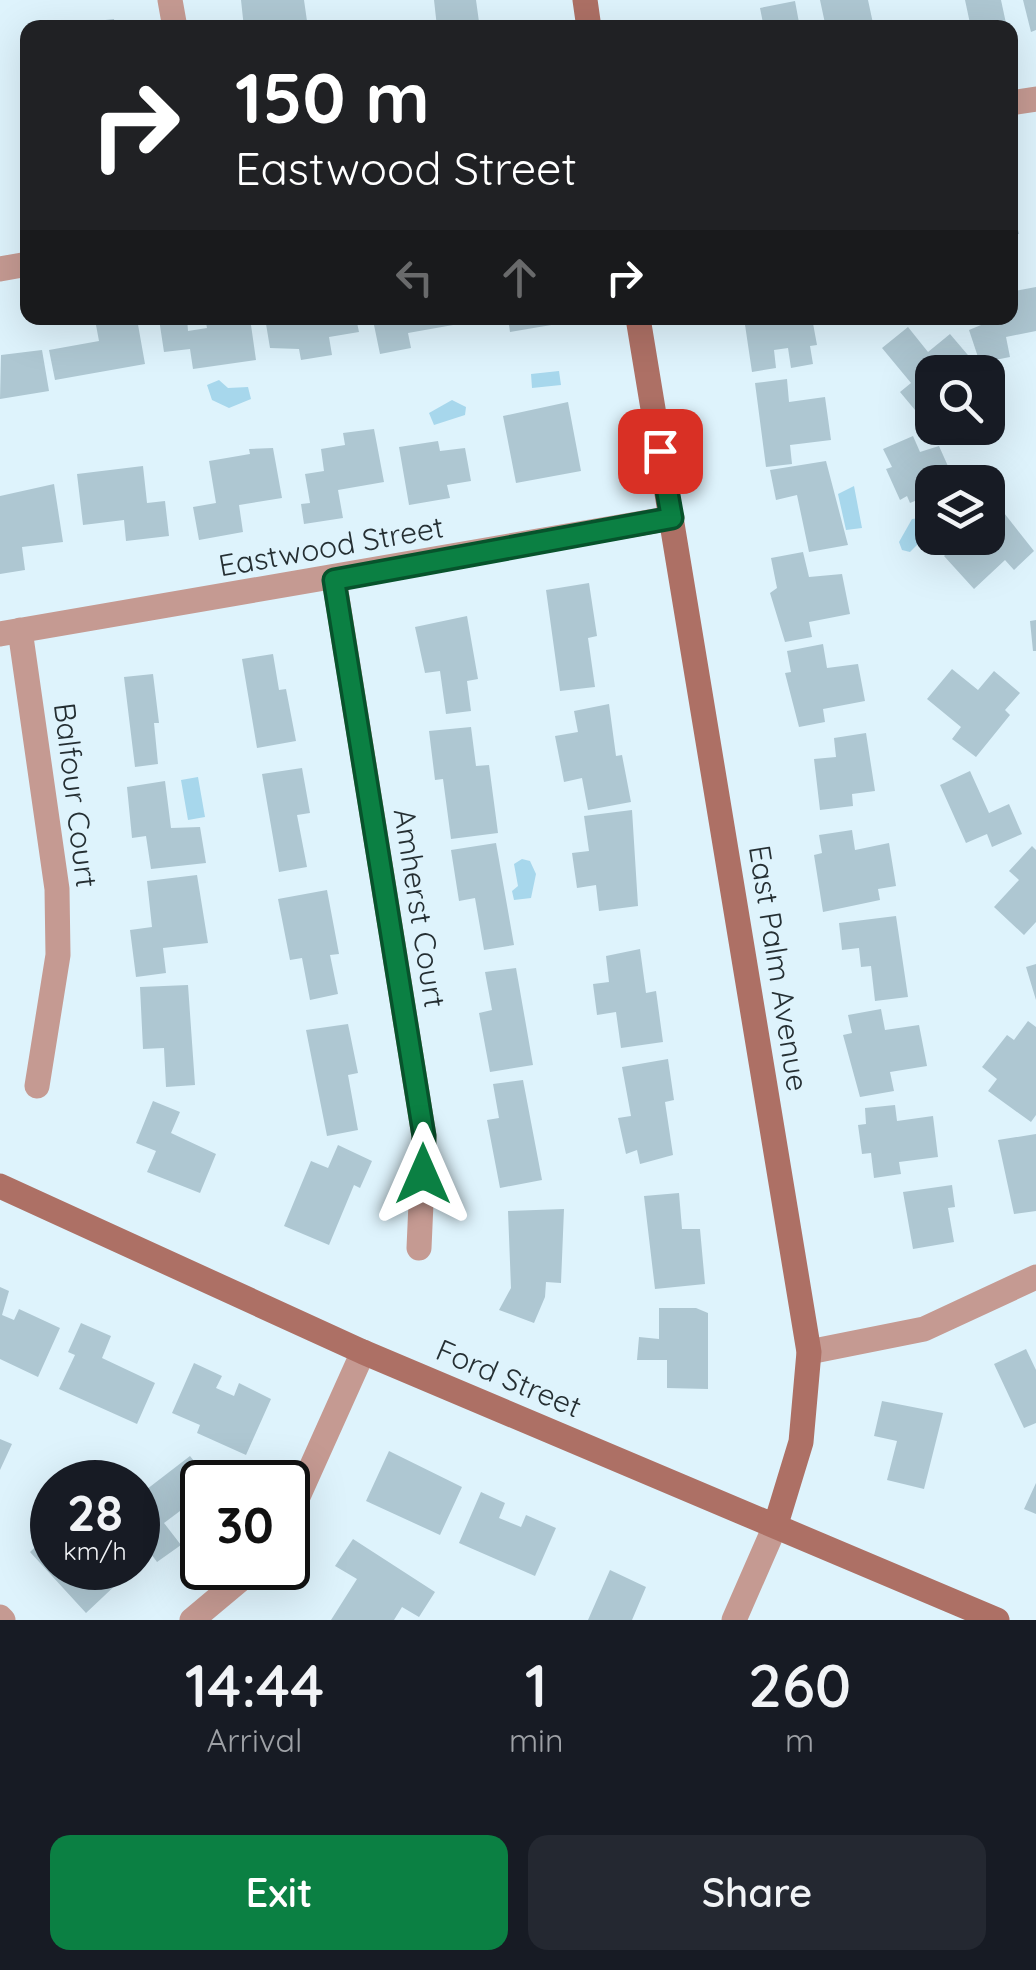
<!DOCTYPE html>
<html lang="en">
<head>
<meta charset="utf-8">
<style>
	body { margin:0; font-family:Quicksand,sans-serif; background:#242831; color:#f1f3f6; height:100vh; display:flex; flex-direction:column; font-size:38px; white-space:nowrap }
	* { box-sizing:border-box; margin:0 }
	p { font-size:32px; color:#9ea1a6 }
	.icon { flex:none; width:55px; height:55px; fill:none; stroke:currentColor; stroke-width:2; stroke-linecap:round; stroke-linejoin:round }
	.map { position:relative; height:1620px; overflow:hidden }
	.side { display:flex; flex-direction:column; background:#171b24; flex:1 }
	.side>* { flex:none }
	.guide { position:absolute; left:20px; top:20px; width:998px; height:305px; border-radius:20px; box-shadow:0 10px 40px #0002; background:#202124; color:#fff; overflow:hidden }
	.tools { position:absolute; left:915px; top:355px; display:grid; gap:20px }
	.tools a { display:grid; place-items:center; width:90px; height:90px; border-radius:20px; background:#171b24; box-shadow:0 10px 40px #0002; font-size:50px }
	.speed { position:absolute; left:30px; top:1460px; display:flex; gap:20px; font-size:50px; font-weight:700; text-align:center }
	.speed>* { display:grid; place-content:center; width:130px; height:130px; border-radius:50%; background:#171b24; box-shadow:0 10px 40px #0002; line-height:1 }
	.speed small { font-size:25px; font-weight:400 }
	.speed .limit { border:5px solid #111; border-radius:15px; background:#fff; color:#111 }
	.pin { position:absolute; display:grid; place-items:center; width:85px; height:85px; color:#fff; margin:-42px; border-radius:20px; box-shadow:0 5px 15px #0006 }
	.me { position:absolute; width:110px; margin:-55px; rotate:0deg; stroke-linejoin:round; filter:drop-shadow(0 0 8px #0008) }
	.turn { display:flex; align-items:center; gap:35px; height:210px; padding:0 50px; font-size:45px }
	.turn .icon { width:130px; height:130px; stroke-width:2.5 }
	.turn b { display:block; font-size:70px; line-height:85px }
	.lanes { display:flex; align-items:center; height:95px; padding:0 50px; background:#0003; justify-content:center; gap:50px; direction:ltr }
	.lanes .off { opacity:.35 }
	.eta { display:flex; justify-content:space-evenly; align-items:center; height:170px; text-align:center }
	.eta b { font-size:60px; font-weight:600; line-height:70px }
	.cta { display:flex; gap:20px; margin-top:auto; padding:20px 50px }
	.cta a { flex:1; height:115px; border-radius:20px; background:#0b8043; color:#fff; font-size:40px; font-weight:600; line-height:115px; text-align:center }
	.cta a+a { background:#242831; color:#f1f3f6 }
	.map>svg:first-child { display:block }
	.water { fill:#a7d7ec }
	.building { fill:#aec7d2 }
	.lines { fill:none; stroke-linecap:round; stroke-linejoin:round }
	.street { stroke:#c59a92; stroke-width:25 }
	.secondary { stroke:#ad7065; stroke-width:25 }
	.route-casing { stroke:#07532c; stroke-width:25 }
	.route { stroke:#0b8043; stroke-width:18 }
	.labels { text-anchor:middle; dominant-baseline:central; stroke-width:8; stroke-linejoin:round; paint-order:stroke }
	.street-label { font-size:30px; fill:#252f33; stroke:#def3fc }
</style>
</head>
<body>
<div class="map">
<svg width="1036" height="1620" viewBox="0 0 1036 1620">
	<rect width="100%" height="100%" fill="#def3fc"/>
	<!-- water -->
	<path class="water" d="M559 371 561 385 532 388 531 374Z
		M219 380 228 388 248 387 251 399 229 408 212 400 207 385Z
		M452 400 466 407 465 415 434 425 429 413Z
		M854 486 862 528 846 530 838 494Z
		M929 517V533L910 552 902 550 899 542 912 519Z
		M198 777 205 817 188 820 181 780Z
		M522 859 530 861 536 874 531 898 514 900 512 891 518 886 514 864Z"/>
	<!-- building -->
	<path class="building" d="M241 0H304L308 28H244Z
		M434 0H476L479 22 437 27Z
		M820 0H868L874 28H826Z
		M965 0H1001L1007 28H971Z
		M1023 0H1036V30L1031 32Z
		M795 1 800 28H764L760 8Z
		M114 19 115 28H62V25Z
		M1010 197 1019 234 1010 235Z
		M1036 287V331L1006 337 1010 357 980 363 969 330 981 325 979 318H1010V292Z
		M187 318 188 331 207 328 206 323 250 318 256 360 193 369 190 349 164 352 159 319Z
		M265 318H356L359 332 329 337 332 355 301 360 299 349 270 348Z
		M382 318H469L470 322 408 333 411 348 380 354 374 325 383 323Z
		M508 318H562L563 323 510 332Z
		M744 318H812L817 345 810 346 813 364 791 368 788 348 774 350 776 368 752 372Z
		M137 319 145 364 55 380 49 350 99 341 96 325Z
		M908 327 928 352 950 334 973 361 959 372H932V397L915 410 900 392 911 383 882 348Z
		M42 350 49 391 0 399 1 355Z
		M787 379 789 402 825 397 831 440 790 445 792 464 766 467 755 383Z
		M568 402 581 471 516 483 503 416Z
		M374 429 384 482 338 490 343 518 304 524 301 504 310 503 305 474 324 471 321 449 345 445 343 433Z
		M913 436 920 452 939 446 955 482H932V494L910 503 907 496 900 500 886 469 892 467 883 449Z
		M438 441 440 451 465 448 471 481 447 485 450 498 409 505 399 447Z
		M273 448 282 498 239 505 243 532 199 540 193 507 216 503 209 461 250 454 249 449Z
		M826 461 848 545 809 552 797 495 776 500 770 470Z
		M143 466 147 503 165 501 169 536 126 541 124 520 83 525 77 474Z
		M54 484 63 542 22 547 25 570 0 574V496Z
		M988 504 992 509 997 504 1034 551 1014 570 1005 560 974 589 944 556 963 538H988Z
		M803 552 809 577 842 574 850 614 809 622 812 637 785 642 770 593 777 588 771 558Z
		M589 583 597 636 588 638 595 687 560 691 546 590Z
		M467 616 478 679 467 681 471 711 446 714 440 671 425 673 415 627Z
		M1036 620V651H1033L1030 621Z
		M823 644 827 668 858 664 865 701 823 709 825 722 799 727 785 673 791 672 787 651Z
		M273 654 279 690 286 689 296 741 257 748 242 659Z
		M952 669 978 690 994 671 1020 693 1005 710 1010 715 976 757 952 739 961 727 927 699Z
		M153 674 159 723H154L158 764 135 767 124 677Z
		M609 704 616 756 622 755 631 802 588 810 582 778 564 782 555 736 578 732 574 711Z
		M471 727 476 766 489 765 498 833 451 839 443 779 435 780 429 731Z
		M866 733 875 791 852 794 853 806 820 810 814 759 836 757 834 738Z
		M302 768 310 813 297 815 307 867 279 872 262 774Z
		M970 771 989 813 1009 804 1022 834 992 847 987 834 966 843 940 785Z
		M165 781 171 828 200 827 206 863 151 869 146 836 132 838 127 787Z
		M632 810 638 906 599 911 596 885 577 888 572 853 589 851 584 816Z
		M852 830 855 850 889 843 896 886 878 889 880 900 823 912 814 855 822 853 819 835Z
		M496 843 514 945 484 950 475 898 459 901 451 850Z
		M1032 846 1036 850V922L1024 935 994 907 1019 880 1009 871Z
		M197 875 208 943 163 948 166 973 136 977 130 930 152 927 147 881Z
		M327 890 339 954 330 955 338 994 310 1000 302 958 290 960 278 899Z
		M896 916 908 997 875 1001 871 966 861 967 859 948 842 950 839 923Z
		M640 949 646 993 656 991 663 1042 621 1048 616 1012 597 1015 593 984 609 982 606 956Z
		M1036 964V1000L1026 967Z
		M516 968 533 1065 490 1072 479 1013 492 1010 485 972Z
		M188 985 195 1085 166 1087 164 1048 143 1049 140 987Z
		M881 1009 885 1030 919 1025 927 1066 890 1072 894 1091 860 1097 843 1035 852 1033 848 1015Z
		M1028 1021 1036 1027V1115L1031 1122 988 1091 997 1079 982 1067 1007 1035 1014 1040Z
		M348 1024 358 1073 348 1075 358 1130 327 1136 306 1030Z
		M668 1059 674 1100 665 1102 673 1155 640 1164 637 1150 626 1154 618 1118 631 1116 622 1067Z
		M523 1080 542 1180 500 1188 487 1120 499 1118 493 1084Z
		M153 1101 180 1112 171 1133 216 1154 200 1193 147 1172 156 1151 136 1143Z
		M895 1105 897 1121 933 1116 938 1157 899 1162 901 1174 874 1178 871 1153 862 1154 858 1125 866 1124 865 1108Z
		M1036 1134V1211L1014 1214 998 1140Z
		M338 1145 372 1161 360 1188 354 1185 329 1245 284 1226 311 1161 328 1168Z
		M952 1185 955 1207 948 1208 954 1242 913 1249 903 1192Z
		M679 1193 682 1229H700L705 1284 655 1289 644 1196Z
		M564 1209 561 1283 546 1282 545 1297 534 1323 499 1310 511 1288 508 1211Z
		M0 1287 9 1291 2 1315 14 1320 19 1309 60 1328 38 1377 0 1359Z
		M659 1308H696L708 1313V1389L667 1388V1360H637L639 1337 659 1339Z
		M81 1323 111 1336 102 1358 155 1383 137 1424 59 1389 75 1355 68 1352Z
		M1026 1349 1036 1370V1423L1024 1428 994 1364Z
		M194 1363 222 1376 216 1388 234 1396 239 1383 271 1399 246 1455 197 1433 200 1425 172 1413Z
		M882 1401 943 1413 924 1489 887 1480 897 1441 874 1436Z
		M0 1439 12 1444 0 1470Z
		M389 1451 462 1487 440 1535 366 1501Z
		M190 1456 211 1482H202V1514L194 1521 184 1508 164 1523 181 1545 157 1562 138 1536V1496Z
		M1036 1483V1514L1024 1509Z
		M481 1492 505 1503 499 1518 521 1527 526 1515 556 1528 535 1576 459 1543Z
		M52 1531V1568H109L121 1580 86 1613 30 1552Z
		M353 1539 435 1592 419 1617 402 1607 394 1620H331L357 1579 335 1566Z
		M610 1570 646 1587 632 1620H588Z"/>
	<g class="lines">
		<!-- street -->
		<path class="street" d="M170 0 175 28
			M1010 103 1036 99
			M0 269 28 264
			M334 579 424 1136 419 1248
			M20 630 57 889 58 955 37 1086
			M0 634 672 518
			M809 1352 924 1329 1036 1277
			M288 1519 363 1352
			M0 1617 3 1620
			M192 1620 254 1568
			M734 1620 776 1524"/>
		<!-- secondary -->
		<path class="secondary" d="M585 0 589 28
			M638 318 809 1352 801 1442 776 1524
			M0 1186 363 1352 997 1620"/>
	</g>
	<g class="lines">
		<!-- route casing -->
		<g class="route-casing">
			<path id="route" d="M423 1174 424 1136 334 580 672 518 660 451"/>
		</g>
		<!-- route -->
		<use href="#route" class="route"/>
	</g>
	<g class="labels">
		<!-- street labels -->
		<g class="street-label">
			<text transform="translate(331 546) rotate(-10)">Eastwood Street</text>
			<text transform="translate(76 795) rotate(83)">Balfour Court</text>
			<text transform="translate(420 908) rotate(81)">Amherst Court</text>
			<text transform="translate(779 968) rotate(81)">East Palm Avenue</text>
			<text transform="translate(509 1378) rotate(23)">Ford Street</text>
		</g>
	</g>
</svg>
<div class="tools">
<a><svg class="icon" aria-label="search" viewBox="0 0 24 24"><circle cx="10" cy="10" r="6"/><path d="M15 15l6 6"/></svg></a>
<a><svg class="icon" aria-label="layers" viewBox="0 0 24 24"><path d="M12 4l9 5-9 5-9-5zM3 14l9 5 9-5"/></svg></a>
</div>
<div class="speed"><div>28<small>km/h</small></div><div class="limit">30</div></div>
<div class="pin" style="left:660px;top:451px;background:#d93025"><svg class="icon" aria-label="arrive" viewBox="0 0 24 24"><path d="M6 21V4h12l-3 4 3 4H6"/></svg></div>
<svg class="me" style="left:423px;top:1174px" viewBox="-20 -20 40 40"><path d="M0-17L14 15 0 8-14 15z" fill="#0b8043" stroke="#fff" stroke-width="4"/></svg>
<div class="guide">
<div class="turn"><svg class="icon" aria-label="right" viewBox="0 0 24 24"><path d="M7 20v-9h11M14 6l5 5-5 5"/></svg><div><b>150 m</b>Eastwood Street</div></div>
<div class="lanes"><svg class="icon off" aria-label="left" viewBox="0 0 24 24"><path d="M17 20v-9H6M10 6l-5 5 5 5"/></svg><svg class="icon off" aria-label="ahead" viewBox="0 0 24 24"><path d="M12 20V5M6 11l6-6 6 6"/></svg><svg class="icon" aria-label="right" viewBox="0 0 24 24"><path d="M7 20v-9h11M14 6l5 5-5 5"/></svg></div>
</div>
</div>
<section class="side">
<div class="eta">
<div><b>14:44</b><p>Arrival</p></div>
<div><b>1</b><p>min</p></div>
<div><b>260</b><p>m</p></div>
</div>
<div class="cta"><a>Exit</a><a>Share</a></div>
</section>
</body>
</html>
